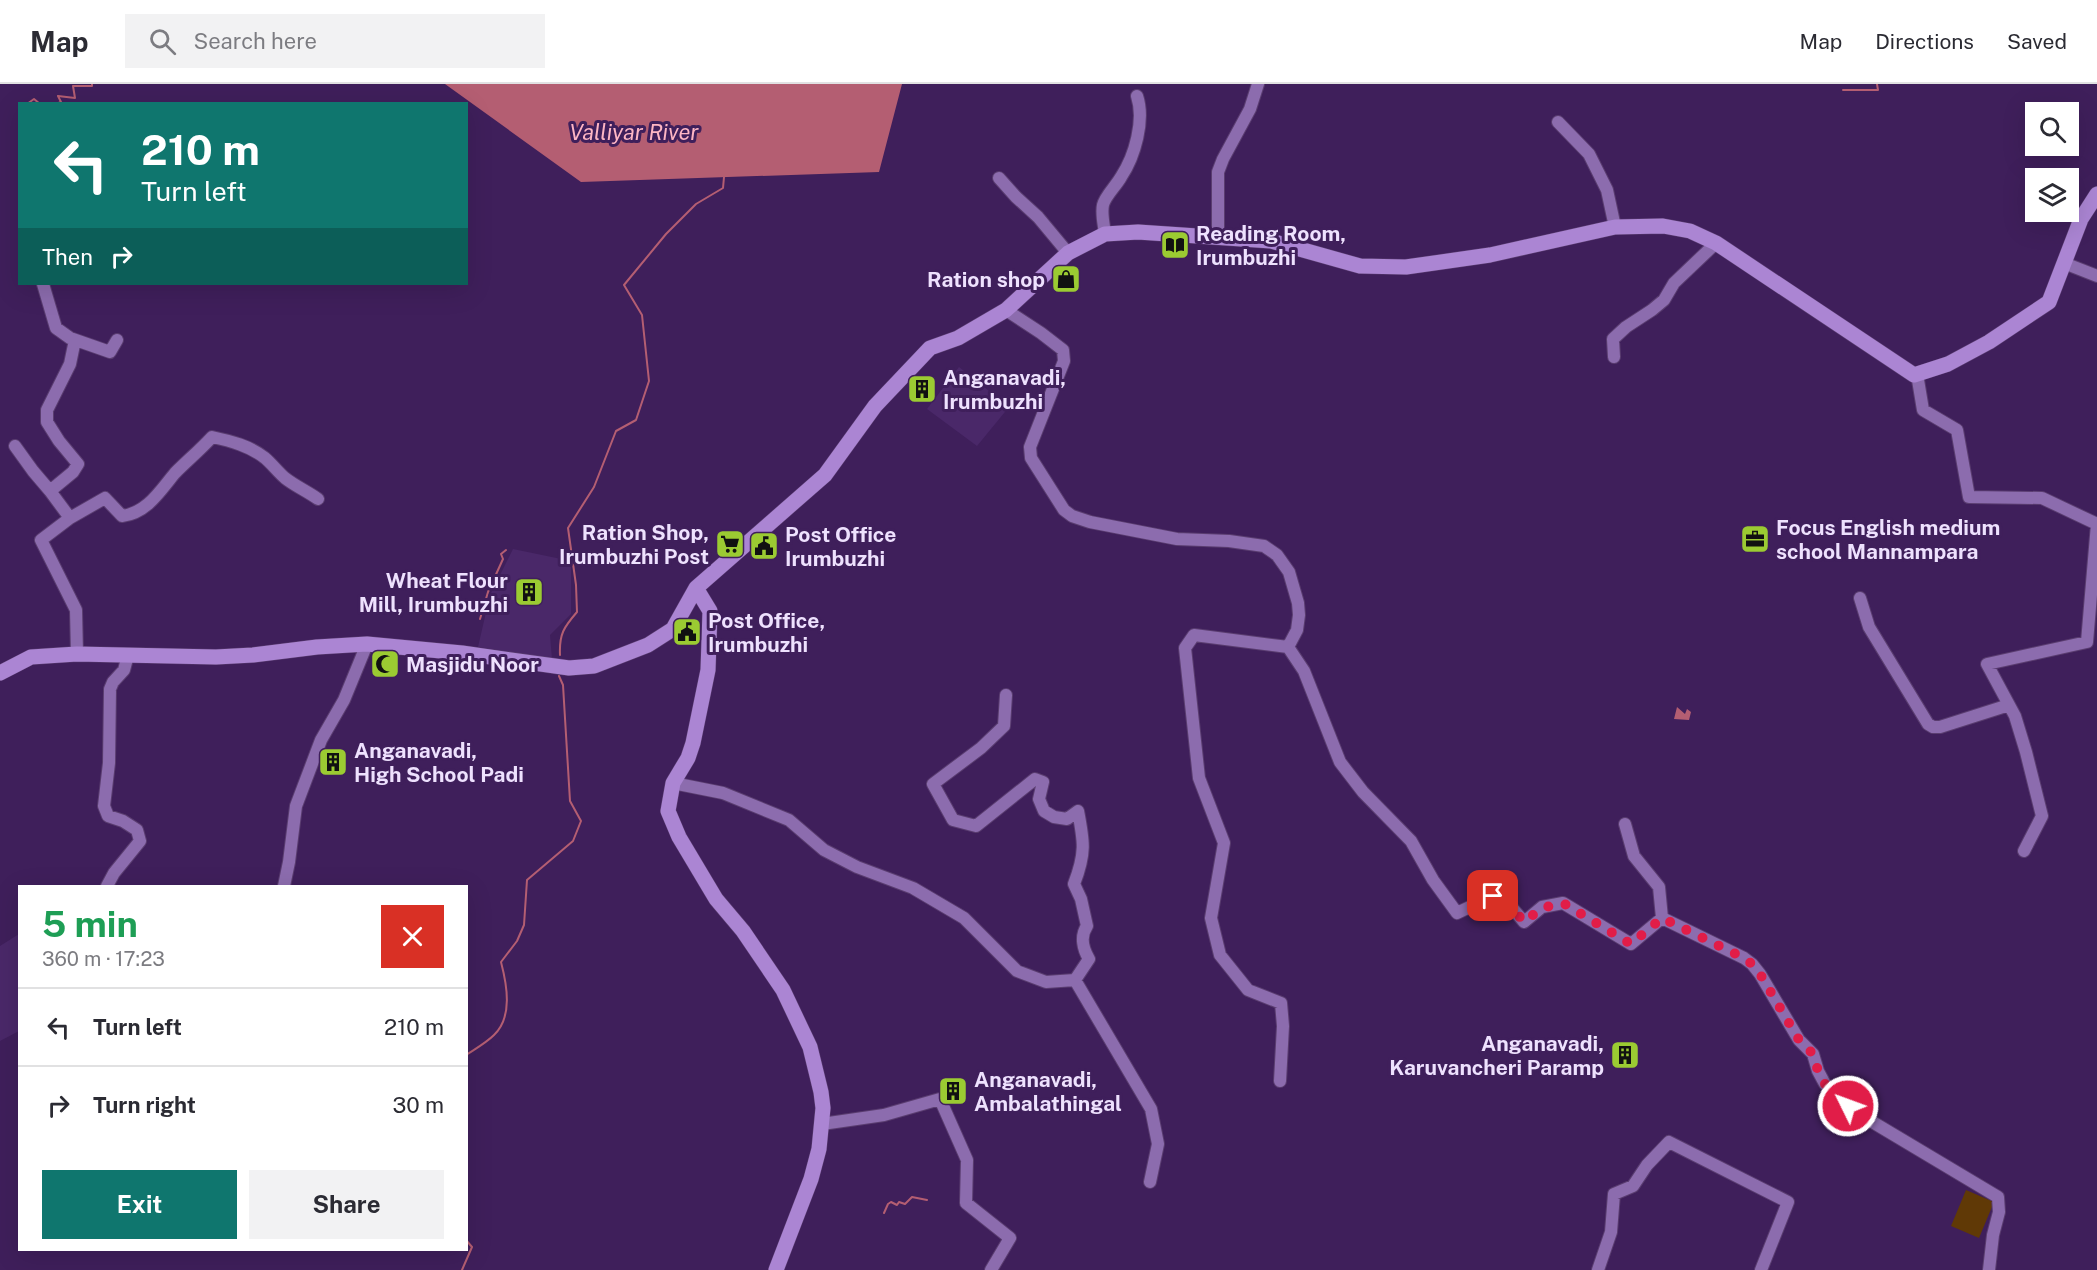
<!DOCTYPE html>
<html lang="en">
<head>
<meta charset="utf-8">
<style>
	body { margin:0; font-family:"Public Sans",sans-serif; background:#f2f2f3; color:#2b2b33; height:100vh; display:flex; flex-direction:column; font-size:22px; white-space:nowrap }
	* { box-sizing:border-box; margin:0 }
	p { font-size:20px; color:#7c7c81 }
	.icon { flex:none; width:33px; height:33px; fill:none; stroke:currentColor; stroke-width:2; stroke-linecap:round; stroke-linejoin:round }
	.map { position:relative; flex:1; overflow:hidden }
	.details { position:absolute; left:18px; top:801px; width:450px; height:366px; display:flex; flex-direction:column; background:#fff; border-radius:0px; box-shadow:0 6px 24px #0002 }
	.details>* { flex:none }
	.banner { position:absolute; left:18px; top:18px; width:450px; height:183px; border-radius:0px; box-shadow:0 6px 24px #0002; background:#0f766e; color:#fff; overflow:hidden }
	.buttons { position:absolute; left:2025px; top:18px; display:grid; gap:12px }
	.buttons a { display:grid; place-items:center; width:54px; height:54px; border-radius:0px; background:#fff; box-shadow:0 6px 24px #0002; font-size:30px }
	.pin { position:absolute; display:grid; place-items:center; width:51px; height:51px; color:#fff; margin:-26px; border-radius:12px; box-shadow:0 3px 9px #0006 }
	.me { position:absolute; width:66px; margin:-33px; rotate:312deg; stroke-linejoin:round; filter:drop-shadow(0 0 4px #0008) }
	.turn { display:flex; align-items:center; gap:21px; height:126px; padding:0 24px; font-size:27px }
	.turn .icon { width:78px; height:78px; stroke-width:2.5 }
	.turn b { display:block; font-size:42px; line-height:51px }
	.then { display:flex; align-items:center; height:57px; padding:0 24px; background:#0003; gap:12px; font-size:22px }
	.round { display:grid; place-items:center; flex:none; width:63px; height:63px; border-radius:0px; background:#f2f2f3 }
	.head { display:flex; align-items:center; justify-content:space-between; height:102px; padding:0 24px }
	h1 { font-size:36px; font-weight:700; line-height:45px; color:#1e9e55 }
	.cta { display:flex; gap:12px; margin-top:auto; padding:12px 24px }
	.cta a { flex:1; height:69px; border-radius:0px; background:#0f766e; color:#fff; font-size:24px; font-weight:700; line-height:69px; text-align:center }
	.cta a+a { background:#f2f2f3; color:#2b2b33 }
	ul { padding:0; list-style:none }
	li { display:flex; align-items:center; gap:18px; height:78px; padding:0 24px; border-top:2px solid #e1e1e2 }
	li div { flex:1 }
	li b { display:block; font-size:22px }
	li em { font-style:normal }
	header { display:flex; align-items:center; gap:36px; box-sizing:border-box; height:84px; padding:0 30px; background:#fff; border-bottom:2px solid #e1e1e2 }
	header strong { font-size:28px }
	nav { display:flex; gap:33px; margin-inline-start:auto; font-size:21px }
	.search { width:420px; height:54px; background:#f2f2f3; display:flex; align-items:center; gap:15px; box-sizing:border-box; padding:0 21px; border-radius:0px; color:#7c7c81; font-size:22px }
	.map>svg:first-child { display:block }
	.built { fill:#4a2869 }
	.green { fill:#603906 }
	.water { fill:#b45e72 }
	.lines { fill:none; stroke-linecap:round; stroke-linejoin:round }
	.stream { stroke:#b45e72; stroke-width:2 }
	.minor-casing { stroke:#5a3d70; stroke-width:14 }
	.major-casing { stroke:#5a3d70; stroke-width:16 }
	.minor { stroke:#8c6cae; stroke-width:12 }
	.major { stroke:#ab85d3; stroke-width:15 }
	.route { stroke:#e11d48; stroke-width:10; stroke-dasharray:0 18 }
	.labels { text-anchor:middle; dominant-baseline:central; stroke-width:6; stroke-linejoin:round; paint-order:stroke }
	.poi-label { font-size:21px; font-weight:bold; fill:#eee1fe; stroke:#3f1f5b; text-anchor:start }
	.water-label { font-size:22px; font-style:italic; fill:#feb6c4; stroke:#3f1f5b }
</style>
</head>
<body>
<header>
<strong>Map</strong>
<div class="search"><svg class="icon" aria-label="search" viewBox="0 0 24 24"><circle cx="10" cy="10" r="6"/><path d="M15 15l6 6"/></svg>Search here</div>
<nav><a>Map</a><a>Directions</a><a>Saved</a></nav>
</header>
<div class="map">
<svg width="2097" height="1186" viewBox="0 0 2097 1186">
	<rect width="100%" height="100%" fill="#3f1f5b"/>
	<!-- built -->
	<path class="built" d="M959 283 1009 323 977 362 927 325Z
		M513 465 571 477V530L550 551 552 575 478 563 490 511Z
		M19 845V947L0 957V862L19 850Z"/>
	<!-- green -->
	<path class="green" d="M1966 1106 1994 1118 1979 1154 1951 1142Z"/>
	<!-- water -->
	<path class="water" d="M445 0H902L879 88 581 98Z
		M1677 623 1685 630 1687 625 1691 628 1689 636 1674 635Z"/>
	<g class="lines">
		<!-- stream -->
		<path class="stream" d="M1843 6H1878L1877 0
			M27 20 34 15 40 20
			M56 20 61 18 58 12 75 14 73 2H92V0
			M480 535 488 508 503 475 501 470 506 466
			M560 571C559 550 564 543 577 528L576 501 568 444 594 403 616 347 636 336 649 297 642 231 624 201 666 150 696 120 723 104 724 93
			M466 971C475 965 486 959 494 951 513 933 507 901 501 878L517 857 524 841 527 796 573 757 581 737 570 717 563 601 559 592
			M884 1129 888 1120 891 1118 897 1121 899 1118 905 1120 912 1113 927 1116
			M462 1186 472 1163 466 1156"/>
		<!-- minor casing -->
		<g class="minor-casing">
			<path id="minor" d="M1558 38 1589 70 1607 106 1615 143
				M999 94 1016 113 1038 133 1068 169
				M1105 150C1104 141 1101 130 1103 121 1105 112 1116 102 1121 93 1135 72 1145 36 1137 12
				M1218 154V88L1223 75 1250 25 1258 0
				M2064 179 2097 192
				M43 200 56 244 70 254 110 268 117 256
				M1006 226 1041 249 1063 266 1064 277 1030 363 1031 374 1064 426 1072 432 1090 438 1177 455 1229 457 1264 462 1277 471 1289 488 1298 519 1299 531 1297 546 1288 563 1194 551 1185 564 1199 694 1224 759 1211 834 1220 871 1248 906 1281 919 1283 942 1280 997
				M1614 273 1613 255 1626 243 1652 226 1664 216 1674 199 1716 159
				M1917 290 1923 326 1957 346 1969 413 2042 414 2097 440 2087 558 1987 580 2015 632 2026 668 2042 732 2024 767
				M15 362 33 387 50 407
				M70 434 50 407 73 388 78 380 59 357 47 338V326L70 280 75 256
				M1860 514 1869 543 1928 640 1933 643H1940L2009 621
				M1288 563 1304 587 1340 678 1363 708 1411 757 1433 796 1457 829 1493 812 1503 813 1524 838 1542 823 1563 819 1631 860 1662 834 1744 874 1752 880 1760 890 1799 956 1813 970 1818 987 1825 1000 1838 1014 1859 1030 1998 1113 1999 1128 1993 1151 1989 1186
				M77 570 76 526 41 456 70 434 105 414 122 432C147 429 160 407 175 389 187 377 200 366 212 353 231 357 250 362 265 374 272 380 278 388 285 394 295 402 307 407 318 415
				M673 699 723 709 789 736 824 766 857 783 913 804 964 834 1017 887 1046 898 1075 896 1089 875C1083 865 1080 852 1087 842L1081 815 1074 800C1086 769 1084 758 1078 727L1067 735 1054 733 1044 727 1039 715 1043 698 1035 695 976 742 953 736 933 700 981 664 1004 642 1006 611
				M1625 740 1634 772 1659 803 1662 834
				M107 802 114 789 140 757 137 746 123 737 108 732 104 722 109 679 110 605 113 598 124 586 128 571
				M284 802 289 778 296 722 321 656 344 616 367 560
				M1075 896 1151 1025 1158 1060 1150 1098
				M822 1040 884 1031 940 1015 967 1076 966 1119 1010 1154 991 1186
				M1598 1186 1611 1148 1614 1110 1633 1102 1647 1081 1669 1058 1788 1118 1761 1186"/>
		</g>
		<!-- major casing -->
		<g class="major-casing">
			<path id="major" d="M696 504 710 527 708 586 693 659 688 674 673 699 668 727 679 753 716 815 743 847 783 906 810 963 821 1008 823 1024 819 1065 811 1095 776 1186
				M0 589 31 573 77 570 216 573 253 571 317 563 367 560 462 569 569 584 594 582 648 561 673 545 696 504 825 391 875 322 930 264 958 254 1006 226 1068 169 1105 150 1138 148 1271 157 1360 182 1406 183 1490 171 1615 143 1663 142 1690 147 1716 159 1914 291 1948 280 1989 258 2049 218 2081 135 2097 110"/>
		</g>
		<!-- minor -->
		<use href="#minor" class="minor"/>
		<!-- major -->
		<use href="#major" class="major"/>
	</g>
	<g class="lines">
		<!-- route -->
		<path class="route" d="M1493 812 1503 813 1524 838 1542 824 1563 819 1631 860 1662 834 1744 874 1752 880 1760 890 1799 956 1813 970 1818 987 1825 1000 1848 1022"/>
	</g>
	<!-- icons -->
	<defs>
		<g id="library-square" transform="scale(1.5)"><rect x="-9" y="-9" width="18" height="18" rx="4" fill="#9bcb32" stroke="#3f1f5b"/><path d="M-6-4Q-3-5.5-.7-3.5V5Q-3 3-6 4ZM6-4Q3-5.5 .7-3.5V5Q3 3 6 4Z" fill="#111"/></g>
		<g id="shop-square" transform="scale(1.5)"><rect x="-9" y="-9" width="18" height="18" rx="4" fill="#9bcb32" stroke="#3f1f5b"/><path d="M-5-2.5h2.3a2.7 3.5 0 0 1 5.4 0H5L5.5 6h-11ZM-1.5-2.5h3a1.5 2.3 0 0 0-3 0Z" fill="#111"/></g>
		<g id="building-square" transform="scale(1.5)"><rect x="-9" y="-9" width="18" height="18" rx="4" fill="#9bcb32" stroke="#3f1f5b"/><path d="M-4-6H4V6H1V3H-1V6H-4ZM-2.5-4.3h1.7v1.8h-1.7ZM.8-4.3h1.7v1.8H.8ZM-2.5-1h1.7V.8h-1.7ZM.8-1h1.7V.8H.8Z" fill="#111"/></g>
		<g id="office-square" transform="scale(1.5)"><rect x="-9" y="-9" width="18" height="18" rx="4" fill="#9bcb32" stroke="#3f1f5b"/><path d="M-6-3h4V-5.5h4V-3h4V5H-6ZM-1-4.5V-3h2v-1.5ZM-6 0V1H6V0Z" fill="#111"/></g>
		<g id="supermarket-square" transform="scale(1.5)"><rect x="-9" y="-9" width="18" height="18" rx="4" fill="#9bcb32" stroke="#3f1f5b"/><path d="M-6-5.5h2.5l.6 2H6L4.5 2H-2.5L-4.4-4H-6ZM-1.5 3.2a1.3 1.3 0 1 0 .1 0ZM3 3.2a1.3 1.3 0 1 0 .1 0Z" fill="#111"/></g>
		<g id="civic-square" transform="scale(1.5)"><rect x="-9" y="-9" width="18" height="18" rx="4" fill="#9bcb32" stroke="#3f1f5b"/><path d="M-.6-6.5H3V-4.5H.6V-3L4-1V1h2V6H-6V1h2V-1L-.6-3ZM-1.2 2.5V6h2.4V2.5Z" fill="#111"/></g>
		<g id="mosque-square" transform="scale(1.5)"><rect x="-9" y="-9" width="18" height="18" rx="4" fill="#9bcb32" stroke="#3f1f5b"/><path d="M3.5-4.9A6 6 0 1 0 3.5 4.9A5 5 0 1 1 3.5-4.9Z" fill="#111"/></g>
	</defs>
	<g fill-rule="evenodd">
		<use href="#library-square" x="1175" y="161"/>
		<use href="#shop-square" x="1066" y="195"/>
		<use href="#building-square" x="922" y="305"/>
		<use href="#office-square" x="1755" y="455"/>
		<use href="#supermarket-square" x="730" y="460"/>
		<use href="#civic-square" x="764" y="462"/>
		<use href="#building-square" x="529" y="508"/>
		<use href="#civic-square" x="687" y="548"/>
		<use href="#mosque-square" x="385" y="580"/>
		<use href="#building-square" x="333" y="678"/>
		<use href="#building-square" x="1625" y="971"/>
		<use href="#building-square" x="953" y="1007"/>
	</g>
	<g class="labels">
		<!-- poi labels -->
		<g class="poi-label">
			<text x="1196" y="149">Reading Room,<tspan x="1196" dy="24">Irumbuzhi</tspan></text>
			<text x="1045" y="195" text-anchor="end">Ration shop</text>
			<text x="943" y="293">Anganavadi,<tspan x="943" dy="24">Irumbuzhi</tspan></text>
			<text x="1776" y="443">Focus English medium<tspan x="1776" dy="24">school Mannampara</tspan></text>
			<text x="709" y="448" text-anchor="end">Ration Shop,<tspan x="709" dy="24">Irumbuzhi Post</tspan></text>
			<text x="785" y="450">Post Office<tspan x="785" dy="24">Irumbuzhi</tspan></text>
			<text x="508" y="496" text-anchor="end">Wheat Flour<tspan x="508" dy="24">Mill, Irumbuzhi</tspan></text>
			<text x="708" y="536">Post Office,<tspan x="708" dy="24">Irumbuzhi</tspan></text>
			<text x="406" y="580">Masjidu Noor</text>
			<text x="354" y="666">Anganavadi,<tspan x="354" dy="24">High School Padi</tspan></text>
			<text x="1604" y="959" text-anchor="end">Anganavadi,<tspan x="1604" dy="24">Karuvancheri Paramp</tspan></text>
			<text x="974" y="995">Anganavadi,<tspan x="974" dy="24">Ambalathingal</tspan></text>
		</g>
		<!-- water labels -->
		<g class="water-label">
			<text x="634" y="48">Valliyar River</text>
		</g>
	</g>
</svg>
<div class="buttons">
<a><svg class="icon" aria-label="search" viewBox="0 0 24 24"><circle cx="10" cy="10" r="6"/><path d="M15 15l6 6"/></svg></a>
<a><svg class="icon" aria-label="layers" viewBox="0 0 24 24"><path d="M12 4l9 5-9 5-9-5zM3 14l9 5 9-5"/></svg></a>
</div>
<div class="pin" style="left:1493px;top:812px;background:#d93025"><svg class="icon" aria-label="arrive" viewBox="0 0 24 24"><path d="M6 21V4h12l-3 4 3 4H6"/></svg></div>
<svg class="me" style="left:1848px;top:1022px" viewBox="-20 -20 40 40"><circle r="17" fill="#e11d48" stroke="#fff" stroke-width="3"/><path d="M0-11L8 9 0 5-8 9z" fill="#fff"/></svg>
<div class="banner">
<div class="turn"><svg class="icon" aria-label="left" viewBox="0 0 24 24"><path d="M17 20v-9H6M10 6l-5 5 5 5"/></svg><div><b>210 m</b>Turn left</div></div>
<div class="then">Then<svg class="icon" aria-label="right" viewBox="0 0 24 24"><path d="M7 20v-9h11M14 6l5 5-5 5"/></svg></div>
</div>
<section class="details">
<div class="head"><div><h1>5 min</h1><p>360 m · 17:23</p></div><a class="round" style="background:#d93025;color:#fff"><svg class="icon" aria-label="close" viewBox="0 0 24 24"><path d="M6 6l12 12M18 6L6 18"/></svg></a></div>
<ul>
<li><svg class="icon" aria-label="left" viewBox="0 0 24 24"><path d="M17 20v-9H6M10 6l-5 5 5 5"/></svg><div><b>Turn left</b></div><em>210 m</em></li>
<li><svg class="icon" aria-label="right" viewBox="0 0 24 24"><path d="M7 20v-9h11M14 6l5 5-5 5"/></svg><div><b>Turn right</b></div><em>30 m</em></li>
</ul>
<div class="cta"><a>Exit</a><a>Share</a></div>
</section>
</div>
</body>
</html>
